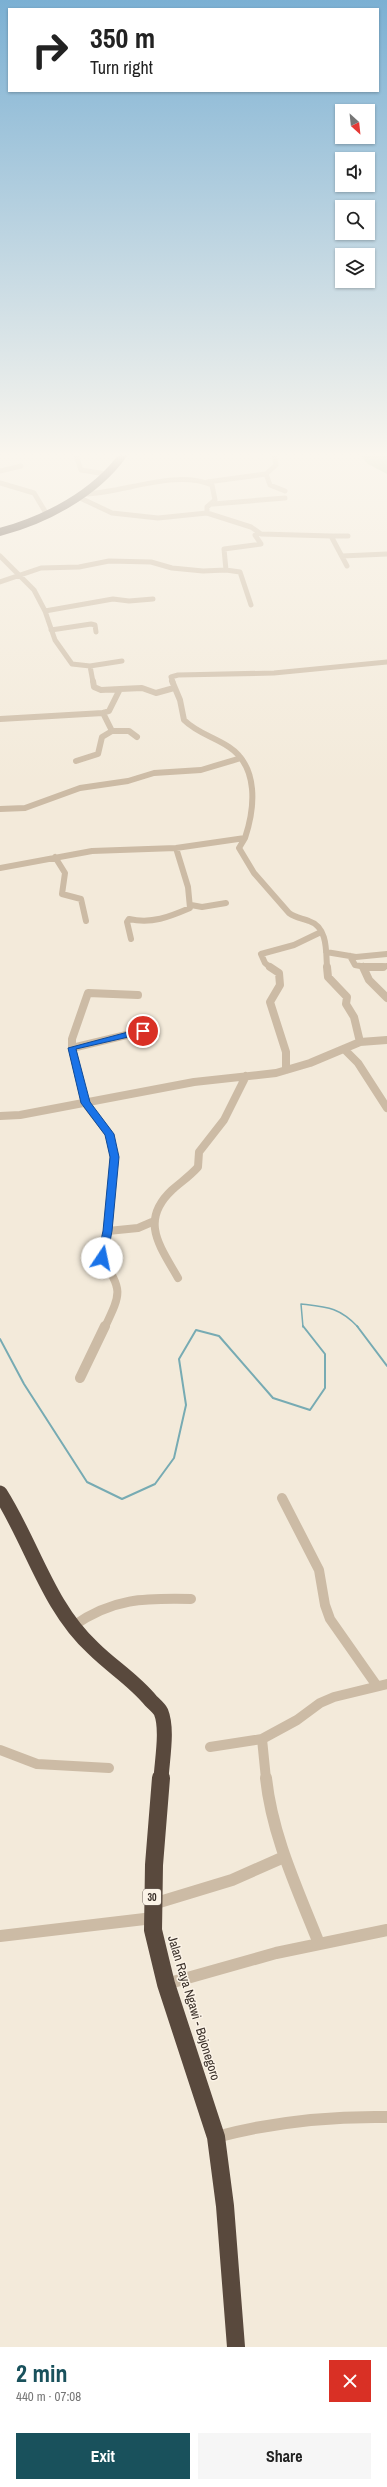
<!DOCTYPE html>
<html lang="en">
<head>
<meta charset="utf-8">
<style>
	body { margin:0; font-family:"Archivo Narrow",sans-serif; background:#f6f6f6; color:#222; height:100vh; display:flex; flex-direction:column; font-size:15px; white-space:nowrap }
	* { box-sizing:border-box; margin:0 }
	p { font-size:13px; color:#767676 }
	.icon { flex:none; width:22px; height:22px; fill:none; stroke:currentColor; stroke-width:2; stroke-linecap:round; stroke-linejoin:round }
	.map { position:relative; height:2347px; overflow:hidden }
	.side { display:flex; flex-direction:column; background:#fff; flex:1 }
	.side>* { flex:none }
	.guide { position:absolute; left:8px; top:8px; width:371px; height:84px; border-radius:0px; box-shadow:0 1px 3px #0004; background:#fff; color:#222; overflow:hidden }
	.needle { width:26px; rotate:153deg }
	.tools { position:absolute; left:335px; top:104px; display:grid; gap:8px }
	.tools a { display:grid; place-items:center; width:40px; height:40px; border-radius:0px; background:#fff; box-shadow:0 1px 3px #0004; font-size:20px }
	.pin { position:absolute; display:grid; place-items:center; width:34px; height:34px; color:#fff; margin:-17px; border:2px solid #fff; border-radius:50%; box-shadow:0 1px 4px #0007 }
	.me { position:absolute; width:44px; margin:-22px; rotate:11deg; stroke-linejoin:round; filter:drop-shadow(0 0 3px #0008) }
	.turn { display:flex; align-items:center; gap:14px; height:84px; padding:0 16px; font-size:18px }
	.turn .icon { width:52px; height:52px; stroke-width:2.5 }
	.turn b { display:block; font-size:28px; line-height:34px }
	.round { display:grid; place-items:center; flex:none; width:42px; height:42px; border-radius:0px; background:#f6f6f6 }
	.overview { display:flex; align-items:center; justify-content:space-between; height:68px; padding:0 16px }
	h1 { font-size:24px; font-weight:700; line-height:30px; color:#19515c }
	.action { display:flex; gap:8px; margin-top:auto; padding:8px 16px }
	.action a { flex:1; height:46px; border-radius:0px; background:#19515c; color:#fff; font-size:16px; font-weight:700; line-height:46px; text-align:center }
	.action a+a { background:#f6f6f6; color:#222 }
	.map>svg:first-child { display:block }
	.green { fill:#b1c499 }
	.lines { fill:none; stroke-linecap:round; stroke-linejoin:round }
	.stream-far1 { stroke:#77abb3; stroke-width:1.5 }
	.stream { stroke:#77abb3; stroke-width:2 }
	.minor-far4 { stroke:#ccbba5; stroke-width:5 }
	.minor-far3 { stroke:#ccbba5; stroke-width:6 }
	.minor-far2 { stroke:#ccbba5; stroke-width:8 }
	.minor-far1 { stroke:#ccbba5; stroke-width:10 }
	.minor { stroke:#ccbba5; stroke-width:12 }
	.highway-far2 { stroke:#59493d; stroke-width:8 }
	.highway-far1 { stroke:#59493d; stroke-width:15 }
	.highway { stroke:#59493d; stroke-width:18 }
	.route { fill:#1a73e8; stroke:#114b97 }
	.labels { text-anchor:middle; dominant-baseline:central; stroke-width:3; stroke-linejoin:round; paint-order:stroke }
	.shield { fill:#fbf3e7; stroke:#726961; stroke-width:1 }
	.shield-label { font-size:10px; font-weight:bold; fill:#382e27 }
	.near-street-label { font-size:13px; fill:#382e27; stroke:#fbf3e7 }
</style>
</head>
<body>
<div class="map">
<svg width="387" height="2347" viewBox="0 0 387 2347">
	<rect width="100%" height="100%" fill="#f3eada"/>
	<!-- green -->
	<path class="green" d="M360 455H387V474L368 464Z"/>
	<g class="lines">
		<!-- stream-far1 -->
		<path class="stream-far1" d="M303 1327 301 1304C327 1307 339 1307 358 1327"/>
		<!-- stream -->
		<path class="stream" d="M357 1326 387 1366
			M0 1339 24 1384 87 1482 122 1499 155 1484 174 1458 186 1405 179 1359 196 1330 219 1336 273 1398 310 1410 325 1388V1354L303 1326"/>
		<!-- minor-far4 -->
		<path class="minor-far4" d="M76 455 81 470 106 474
			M274 455 276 465 266 474 270 485 285 491
			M0 471 21 466
			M207 482 266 474
			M0 483 34 493 46 513
			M84 494C124 493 175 469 212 485L215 500 207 507V513
			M78 497 112 513 158 518 207 513 251 527 261 534 331 536 347 566
			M213 504 285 498
			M331 536H348
			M0 556 34 590 45 611 55 640 72 664 90 666 122 661
			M342 556 387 554
			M226 570 240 572 251 605
			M0 582 41 568 79 567 109 561 151 562 172 568 203 571 226 570 224 549 261 544 255 535 257 533
			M45 611 113 599 129 601 153 599
			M51 630 91 624 95 625 96 632
			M90 666 93 682
			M173 682 171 677 178 675 274 673 387 662"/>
		<!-- minor-far3 -->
		<path class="minor-far3" d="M93 681 94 687 101 690 120 689
			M0 719 103 713 109 711 120 689 142 688 156 693 174 688
			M112 731H129L137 737
			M76 761 98 754 102 737 112 731 103 713
			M0 809 25 808 80 788 128 781 154 773 201 770 241 758
			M245 838 239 848 254 873 289 913C296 918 302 918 309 921 328 927 326 952 327 968
			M55 857 65 873 62 894 81 899 86 921
			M0 868 92 851 176 848 245 838C255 808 259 767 229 747 214 737 197 733 184 720L180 700 172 681
			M191 905 202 907 226 903
			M131 939 127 922 129 919C152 924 169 917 190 908L188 887 176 848
			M326 952 356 957 387 954
			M350 956 355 965 371 968
			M363 966 364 968
			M271 968 265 963 261 954 294 945 321 932
			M377 968 387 966"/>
		<!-- minor-far2 -->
		<path class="minor-far2" d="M270 967 279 973 280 985 270 1002 286 1052V1070
			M327 967 328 977 347 997 346 1004 354 1017 360 1042
			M363 967 369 980 387 998
			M365 967H383
			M72 1048 143 1031 149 1030 156 1034
			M344 1049 358 1063 387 1108
			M0 1116 20 1115 194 1082 276 1073 310 1063 360 1042 387 1040
			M108 1231 138 1228 152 1222
			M178 1278C160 1246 139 1221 172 1190 181 1182 190 1176 198 1167L199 1152 224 1120 246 1076
			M105 1327C122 1291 122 1291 102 1258L108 1231 114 1157 109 1134 85 1103 72 1048V1039L88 993 138 995"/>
		<!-- minor-far1 -->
		<path class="minor-far1" d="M80 1378 105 1326
			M282 1498 319 1570 325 1605 330 1619 377 1686
			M73 1626C113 1598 144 1598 191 1599
			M262 1739 266 1779
			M210 1747 262 1739 297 1720 320 1703 334 1697 387 1684
			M0 1750 37 1764 109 1768"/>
		<!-- minor -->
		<path class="minor" d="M266 1778C272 1835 297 1888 318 1941
			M153 1904 232 1880 284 1857
			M0 1936 153 1918
			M166 1984 276 1953 387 1930
			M216 2137C272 2122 329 2116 387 2117"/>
		<!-- highway-far2 -->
		<path class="highway-far2" d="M0 532C45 520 95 494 123 455"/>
		<!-- highway-far1 -->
		<path class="highway-far1" d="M0 1493C32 1543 48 1607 93 1648 112 1667 134 1680 151 1701 154 1704 159 1708 161 1712 168 1729 162 1760 161 1779"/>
		<!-- highway -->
		<path class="highway" d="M161 1778 154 1865 153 1930 166 1984 216 2137 225 2206 236 2347"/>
	</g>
	<!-- sky -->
	<linearGradient id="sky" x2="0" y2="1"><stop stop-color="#7bb0d3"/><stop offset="0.58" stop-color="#faf6ee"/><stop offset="1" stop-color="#faf6ee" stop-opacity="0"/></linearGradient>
	<rect width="387" height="784" fill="url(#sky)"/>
	<!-- route -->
	<path class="route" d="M143 1028 147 1031 146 1033 76 1049 90 1102 114 1134 119 1157 112 1231 107 1258 102 1261 97 1258 103 1231 110 1157 105 1135 81 1103 68 1048Z"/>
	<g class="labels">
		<!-- shield labels -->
		<rect class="shield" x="143" y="1889" width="18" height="16" rx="3"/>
		<g class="shield-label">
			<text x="152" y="1897">30</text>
		</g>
		<!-- near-street labels -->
		<g class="near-street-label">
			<text transform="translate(194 2008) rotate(73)">Jalan Raya Ngawi - Bojonegoro</text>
		</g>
	</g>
</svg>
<div class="tools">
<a><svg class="needle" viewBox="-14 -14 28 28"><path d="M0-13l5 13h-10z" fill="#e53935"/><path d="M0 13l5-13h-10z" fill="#767676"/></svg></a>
<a><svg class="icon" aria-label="sound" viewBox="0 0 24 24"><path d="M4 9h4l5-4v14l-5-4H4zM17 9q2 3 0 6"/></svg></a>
<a><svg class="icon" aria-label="search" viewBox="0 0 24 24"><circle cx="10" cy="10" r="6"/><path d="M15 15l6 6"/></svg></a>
<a><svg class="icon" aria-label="layers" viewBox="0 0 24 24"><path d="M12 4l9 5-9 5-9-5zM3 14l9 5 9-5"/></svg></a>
</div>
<div class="pin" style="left:143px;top:1031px;background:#d93025"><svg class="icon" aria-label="arrive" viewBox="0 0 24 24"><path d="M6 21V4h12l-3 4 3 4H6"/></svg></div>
<svg class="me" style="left:102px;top:1258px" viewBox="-20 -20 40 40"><circle r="19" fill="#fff"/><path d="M0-13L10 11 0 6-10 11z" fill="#1a73e8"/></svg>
<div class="guide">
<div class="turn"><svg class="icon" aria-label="right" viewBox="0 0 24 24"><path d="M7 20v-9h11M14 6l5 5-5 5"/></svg><div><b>350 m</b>Turn right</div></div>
</div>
</div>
<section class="side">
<div class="overview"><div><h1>2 min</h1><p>440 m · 07:08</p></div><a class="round" style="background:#d93025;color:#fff"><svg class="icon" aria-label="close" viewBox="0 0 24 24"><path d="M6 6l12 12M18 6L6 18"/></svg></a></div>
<div class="action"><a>Exit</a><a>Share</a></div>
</section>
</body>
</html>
